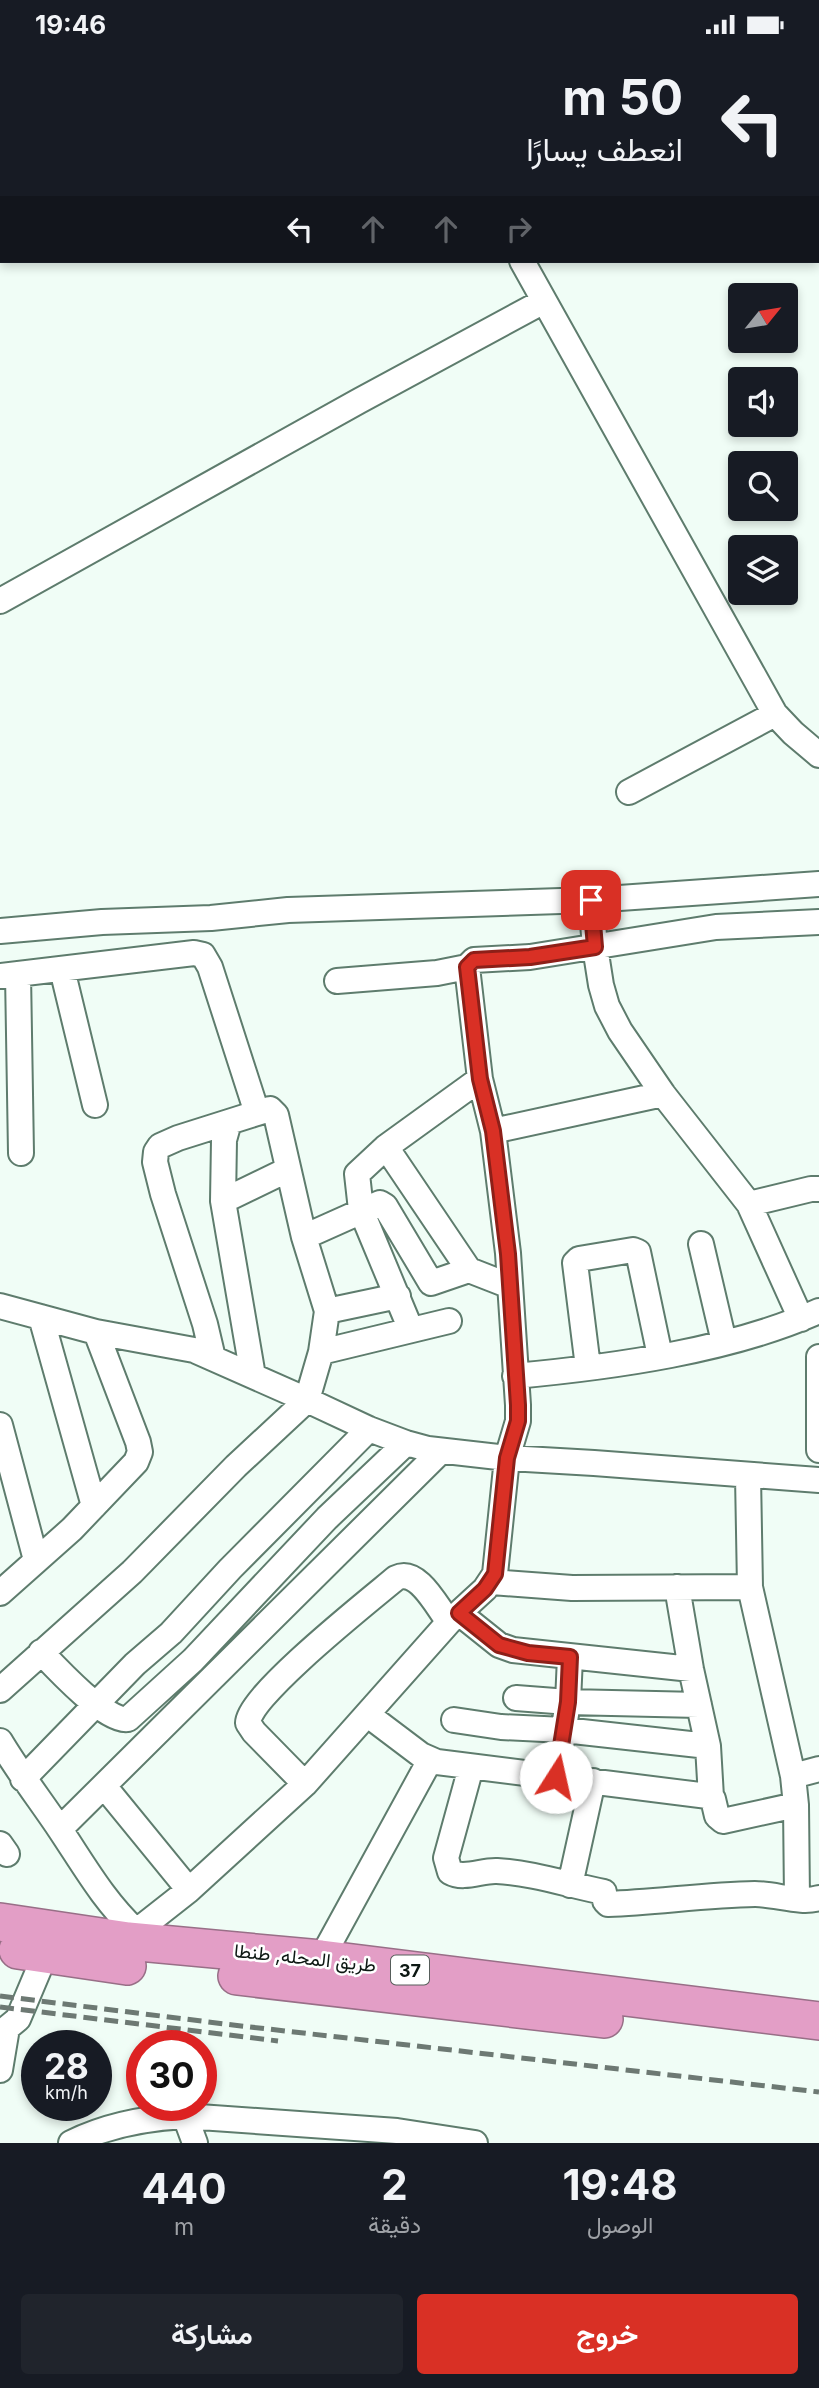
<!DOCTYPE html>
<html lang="ar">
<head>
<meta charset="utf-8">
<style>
	body { margin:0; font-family:Inter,Vazirmatn,sans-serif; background:#20242c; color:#f1f3f6; direction:rtl; height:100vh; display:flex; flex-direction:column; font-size:26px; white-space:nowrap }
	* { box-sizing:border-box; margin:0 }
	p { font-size:23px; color:#9ea1a6 }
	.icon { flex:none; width:38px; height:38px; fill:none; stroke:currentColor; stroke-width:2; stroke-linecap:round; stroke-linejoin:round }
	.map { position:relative; height:2094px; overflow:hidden; direction:ltr }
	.side { display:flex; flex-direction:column; background:#171b24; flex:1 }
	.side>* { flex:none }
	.top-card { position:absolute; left:0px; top:0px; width:819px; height:214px; box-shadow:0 4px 10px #0003; direction:rtl; background:#171b24; color:#f1f3f6; overflow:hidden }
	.needle { width:46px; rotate:60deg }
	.tools { position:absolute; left:728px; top:234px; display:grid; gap:14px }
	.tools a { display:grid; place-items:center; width:70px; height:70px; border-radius:7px; background:#171b24; box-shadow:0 4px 10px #0003; font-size:35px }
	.speed { position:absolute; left:21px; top:1981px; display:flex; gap:14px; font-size:35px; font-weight:700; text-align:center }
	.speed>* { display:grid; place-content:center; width:91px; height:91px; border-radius:50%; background:#171b24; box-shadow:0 4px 10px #0003; line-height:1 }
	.speed small { font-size:18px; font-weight:400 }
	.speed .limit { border:10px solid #d22; background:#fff; color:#111 }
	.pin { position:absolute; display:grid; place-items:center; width:60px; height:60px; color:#fff; margin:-30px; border-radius:14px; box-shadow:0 4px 10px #0006 }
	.me { position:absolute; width:77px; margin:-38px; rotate:10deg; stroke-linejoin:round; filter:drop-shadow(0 0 5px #0008) }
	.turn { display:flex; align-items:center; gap:24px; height:147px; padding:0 21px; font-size:32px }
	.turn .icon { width:91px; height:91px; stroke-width:2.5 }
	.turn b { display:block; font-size:49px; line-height:60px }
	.lanes { display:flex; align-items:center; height:66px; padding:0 21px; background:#0003; justify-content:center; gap:35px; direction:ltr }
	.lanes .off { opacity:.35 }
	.eta { display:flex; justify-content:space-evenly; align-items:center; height:119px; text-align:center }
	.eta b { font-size:42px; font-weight:700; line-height:49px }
	.primary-button { display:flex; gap:14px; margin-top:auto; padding:14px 21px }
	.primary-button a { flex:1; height:80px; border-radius:7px; background:#d93025; color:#fff; font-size:28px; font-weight:700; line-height:80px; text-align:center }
	.primary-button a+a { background:#20242c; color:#f1f3f6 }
	.status { display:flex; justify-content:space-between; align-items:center; height:49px; padding:0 35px; background:#171b24; direction:ltr }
	.status svg { height:19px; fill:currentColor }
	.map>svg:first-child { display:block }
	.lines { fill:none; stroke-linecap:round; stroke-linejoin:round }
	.canal { stroke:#43b384; stroke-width:18 }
	.minor-casing { stroke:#5e7c6d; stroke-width:28 }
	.highway-casing { stroke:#986f87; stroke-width:40 }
	.minor { stroke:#fff; stroke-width:24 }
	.highway { stroke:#e39ec6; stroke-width:37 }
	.rail { stroke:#6d7973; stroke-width:5; stroke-dasharray:14 7; stroke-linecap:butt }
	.route-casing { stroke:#8d1f18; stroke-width:18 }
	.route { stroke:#d93025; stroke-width:12 }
	.labels { text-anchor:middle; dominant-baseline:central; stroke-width:5; stroke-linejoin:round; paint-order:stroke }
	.shield { fill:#fff; stroke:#565d5a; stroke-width:2 }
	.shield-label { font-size:18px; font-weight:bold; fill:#0d1813 }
	.street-label { font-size:19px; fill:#0d1813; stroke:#fff }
</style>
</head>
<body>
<div class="status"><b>19:46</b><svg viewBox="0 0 49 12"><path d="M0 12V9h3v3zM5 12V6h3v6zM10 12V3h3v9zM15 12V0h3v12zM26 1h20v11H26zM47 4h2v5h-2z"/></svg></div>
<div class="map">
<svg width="819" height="2094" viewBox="0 0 819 2094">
	<rect width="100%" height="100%" fill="#f0fdf6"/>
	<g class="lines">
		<!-- canal -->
		<path class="canal" d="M817 96H819
			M0 166H2"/>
		<!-- minor casing -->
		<g class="minor-casing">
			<path id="minor" d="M109 0V2
				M468 0V2
				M817 72H819
				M817 119H819
				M0 144H2
				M0 189 2 188
				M522 212 775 665 793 684 819 706
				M0 552 359 352 544 252
				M629 743 775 665
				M591 851 595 898 601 936 607 957 620 982 663 1045 749 1155 801 1270
				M0 882 102 873 211 869 288 861 591 851 819 835
				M62 920 95 1056
				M18 925 21 1104
				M0 927 194 904 203 906 210 918 257 1064 270 1060 276 1066 304 1188 327 1262 321 1303 307 1351 236 1417 132 1523 0 1641
				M337 932 437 924 467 918 474 911 530 908 716 878 819 873
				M493 1082 663 1045
				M386 1098 469 1221 510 1237
				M223 1152 224 1091 229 1073
				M749 1155 811 1140H819
				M304 1188 380 1154 385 1157 431 1234 469 1221
				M701 1195 724 1293
				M0 1257 96 1283 194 1301 307 1351 369 1380 406 1394 428 1400 507 1409 594 1414 819 1431
				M327 1262 398 1247
				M41 1268 94 1457
				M411 1281 361 1161 357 1125 386 1098 480 1030
				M321 1303 449 1272
				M819 1308V1401
				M213 1309 205 1275 163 1145 155 1113 156 1103 160 1097 178 1089 257 1064
				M588 1318 575 1214 579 1210 633 1201 638 1203 660 1307
				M253 1327 223 1152 287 1121
				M515 1327C612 1318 730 1302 819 1262
				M0 1376 36 1511
				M748 1427 750 1538 793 1727 796 1756 797 1850
				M492 1533 572 1539 750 1538
				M677 1538 691 1620 708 1697 711 1748
				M0 1544 72 1480 136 1413 140 1403 138 1393 96 1283
				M459 1564 499 1596 513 1601 691 1620
				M41 1603C56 1619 107 1674 128 1670L193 1611 327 1469 406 1394
				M516 1649 568 1653 699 1656
				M368 1666 421 1706 437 1713 708 1747 713 1750 717 1767 723 1772 796 1756
				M454 1671 501 1678 564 1681 708 1697
				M0 1692C19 1724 41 1752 61 1782 85 1818 104 1852 136 1882
				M471 1718 446 1809 450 1823C464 1831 482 1821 497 1822 534 1824 568 1836 604 1843L605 1852 608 1855C657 1853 706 1846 755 1845 776 1845 801 1855 819 1849
				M793 1727 819 1720
				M556 1728 568 1653 570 1608
				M23 1730 135 1615 171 1584 230 1520 369 1380
				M305 1735 254 1683 248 1674C247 1648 371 1550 396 1529 418 1518 437 1558 449 1573
				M104 1737 189 1841
				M60 1780 441 1402
				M0 1795 7 1805
				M570 1836 593 1732
				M127 1902 128 1892 133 1885 189 1841 305 1735 449 1573 485 1540 495 1525 507 1409 518 1372V1356L508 1204 493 1082 480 1030 467 918
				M321 1910 430 1711
				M0 2021 7 1979 18 1970 45 1906
				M185 2067 195 2094
				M71 2094C107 2076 146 2069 185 2067L397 2082 475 2094"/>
		</g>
		<!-- highway casing -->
		<g class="highway-casing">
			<path id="highway" d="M0 1873 128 1892 321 1910 819 1972
				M18 1901 127 1917
				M237 1927 604 1970"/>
		</g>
		<!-- minor -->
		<use href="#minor" class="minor"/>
		<!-- highway -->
		<use href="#highway" class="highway"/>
		<!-- rail -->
		<path class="rail" d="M0 1947 233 1976 819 2043
			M0 1958 278 1992"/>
	</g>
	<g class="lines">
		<!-- route casing -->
		<g class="route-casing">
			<path id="route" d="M556 1728 568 1653 570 1608 528 1604 499 1596 459 1564 485 1540 495 1525 507 1409 518 1372V1356L508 1205 493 1082 480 1030 467 918 474 911 530 908 595 898 591 851"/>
		</g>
		<!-- route -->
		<use href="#route" class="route"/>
	</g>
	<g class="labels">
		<!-- shield labels -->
		<rect class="shield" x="391" y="1906.5" width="38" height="29" rx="5"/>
		<g class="shield-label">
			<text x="410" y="1921">37</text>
		</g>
		<!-- street labels -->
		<g class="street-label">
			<text transform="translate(305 1909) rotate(6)">طريق المحله, طنطا</text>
		</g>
	</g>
</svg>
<div class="tools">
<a><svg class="needle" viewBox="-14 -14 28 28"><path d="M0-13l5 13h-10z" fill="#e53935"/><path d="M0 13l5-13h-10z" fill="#9ea1a6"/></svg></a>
<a><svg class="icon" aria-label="sound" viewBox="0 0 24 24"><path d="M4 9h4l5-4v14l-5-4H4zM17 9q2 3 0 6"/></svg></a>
<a><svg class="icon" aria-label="search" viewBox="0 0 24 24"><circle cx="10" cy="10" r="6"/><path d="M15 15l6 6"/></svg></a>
<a><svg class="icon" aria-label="layers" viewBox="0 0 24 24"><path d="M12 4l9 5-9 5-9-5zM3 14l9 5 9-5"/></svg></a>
</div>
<div class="speed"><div>28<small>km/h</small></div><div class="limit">30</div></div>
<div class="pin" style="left:591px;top:851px;background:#d93025"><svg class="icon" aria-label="arrive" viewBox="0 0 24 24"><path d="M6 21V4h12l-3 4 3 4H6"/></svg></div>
<svg class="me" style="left:556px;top:1728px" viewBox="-20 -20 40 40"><circle r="19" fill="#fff"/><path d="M0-13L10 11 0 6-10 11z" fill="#d93025"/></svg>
<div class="top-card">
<div class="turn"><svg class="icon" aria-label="left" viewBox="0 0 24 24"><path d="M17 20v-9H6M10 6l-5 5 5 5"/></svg><div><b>50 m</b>انعطف يسارًا</div></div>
<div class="lanes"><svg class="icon" aria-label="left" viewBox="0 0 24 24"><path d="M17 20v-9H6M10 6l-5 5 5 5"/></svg><svg class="icon off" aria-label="ahead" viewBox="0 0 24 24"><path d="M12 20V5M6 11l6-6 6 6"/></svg><svg class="icon off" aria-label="ahead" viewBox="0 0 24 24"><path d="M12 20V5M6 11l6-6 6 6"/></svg><svg class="icon off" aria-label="right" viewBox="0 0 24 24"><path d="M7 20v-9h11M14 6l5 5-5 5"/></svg></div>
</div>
</div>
<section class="side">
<div class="eta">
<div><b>19:48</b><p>الوصول</p></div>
<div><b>2</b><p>دقيقة</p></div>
<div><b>440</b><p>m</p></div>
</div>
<div class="primary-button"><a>خروج</a><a>مشاركة</a></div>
</section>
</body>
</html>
